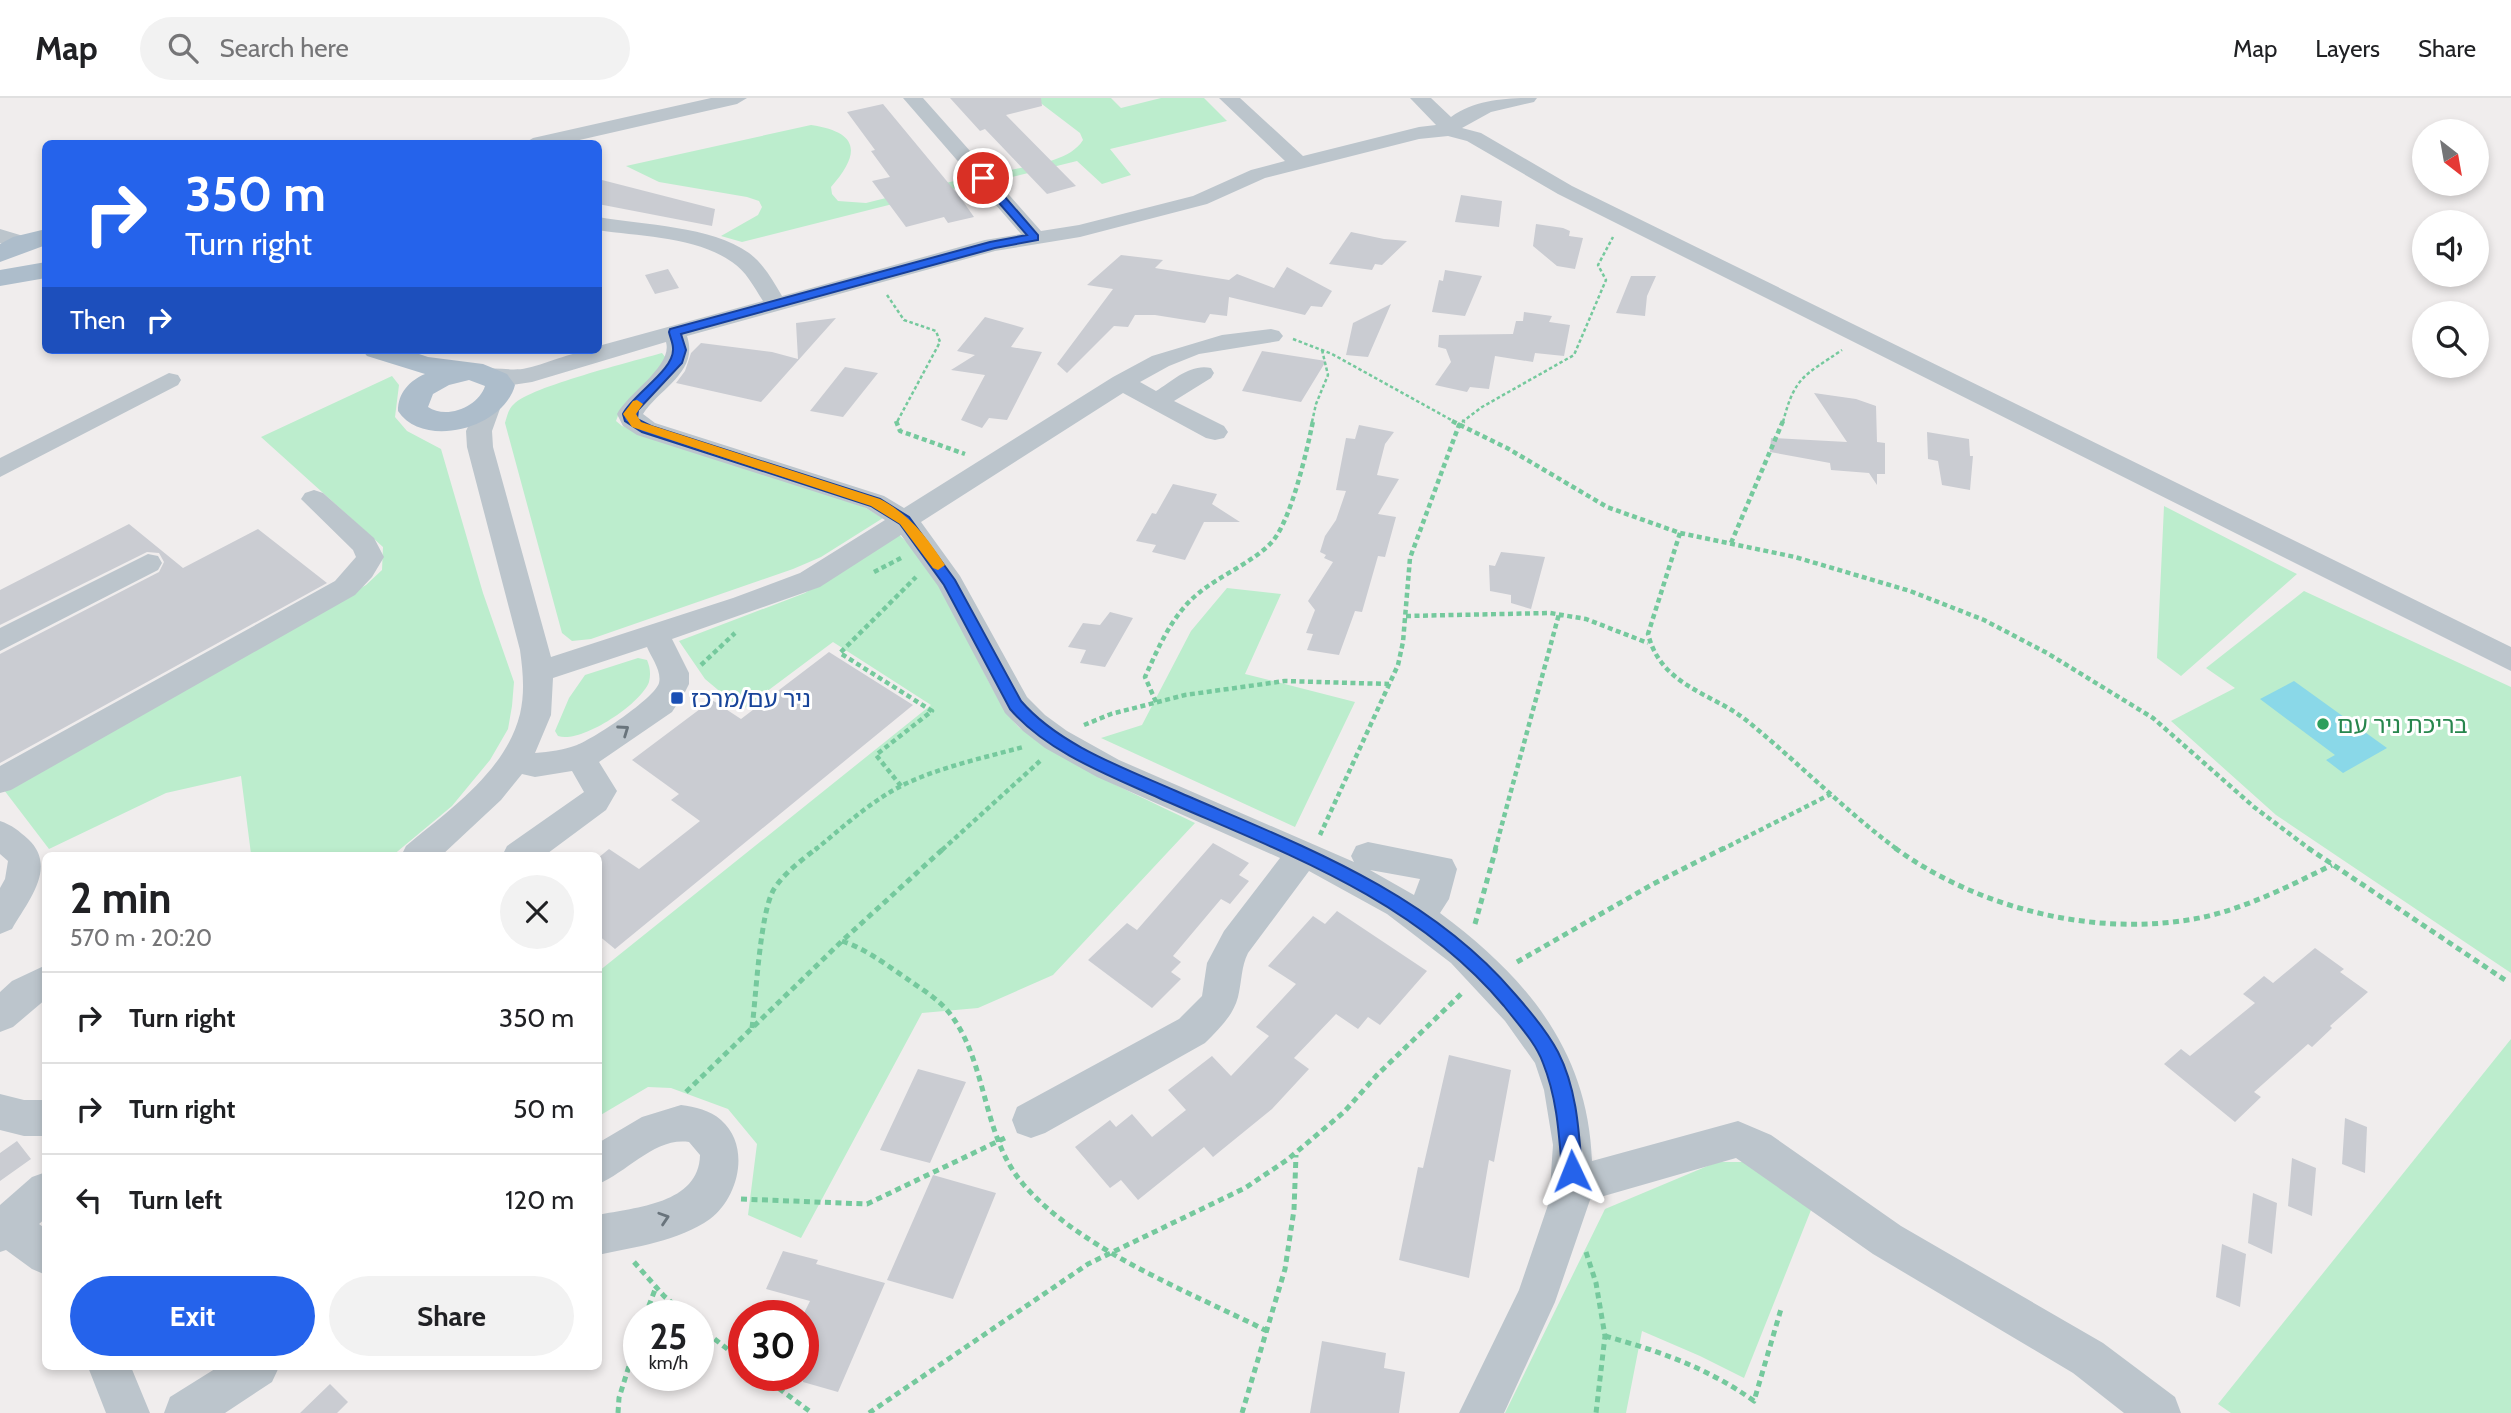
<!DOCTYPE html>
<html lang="en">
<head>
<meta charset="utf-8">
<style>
	body { margin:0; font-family:Cabin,"Noto Sans Hebrew",sans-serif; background:#f2f2f2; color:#202124; height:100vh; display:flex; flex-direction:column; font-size:26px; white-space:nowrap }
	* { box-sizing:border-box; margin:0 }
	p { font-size:23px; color:#757577 }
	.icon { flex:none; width:38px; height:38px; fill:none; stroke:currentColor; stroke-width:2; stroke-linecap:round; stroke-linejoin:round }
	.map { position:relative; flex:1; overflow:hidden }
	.panel { position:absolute; left:42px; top:754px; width:560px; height:518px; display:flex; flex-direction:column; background:#fff; border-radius:10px; box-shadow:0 4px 10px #0003 }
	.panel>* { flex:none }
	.guide { position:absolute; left:42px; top:42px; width:560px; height:214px; border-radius:10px; box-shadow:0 4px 10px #0003; background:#2563eb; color:#fff; overflow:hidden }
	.needle { width:46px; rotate:149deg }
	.tools { position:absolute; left:2412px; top:21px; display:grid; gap:14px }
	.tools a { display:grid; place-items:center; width:77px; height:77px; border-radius:50%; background:#fff; box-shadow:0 4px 10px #0003; font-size:35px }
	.speed { position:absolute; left:623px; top:1202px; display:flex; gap:14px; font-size:35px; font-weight:700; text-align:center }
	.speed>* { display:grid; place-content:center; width:91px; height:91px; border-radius:50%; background:#fff; box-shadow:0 4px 10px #0003; line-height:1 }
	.speed small { font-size:18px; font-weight:400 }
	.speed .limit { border:10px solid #d22; background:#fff; color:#111 }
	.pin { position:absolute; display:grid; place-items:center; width:60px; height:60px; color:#fff; margin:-30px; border:4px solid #fff; border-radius:50%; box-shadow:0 2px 7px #0007 }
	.me { position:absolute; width:77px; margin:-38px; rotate:358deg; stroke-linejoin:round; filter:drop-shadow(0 0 5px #0008) }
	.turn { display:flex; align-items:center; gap:24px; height:147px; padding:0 28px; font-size:32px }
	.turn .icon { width:91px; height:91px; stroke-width:2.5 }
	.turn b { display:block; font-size:49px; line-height:60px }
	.then { display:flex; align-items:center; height:66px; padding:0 28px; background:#0003; gap:14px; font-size:26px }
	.round { display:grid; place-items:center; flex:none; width:74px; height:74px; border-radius:37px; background:#f2f2f2 }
	.summary { display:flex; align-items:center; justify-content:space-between; height:119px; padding:0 28px }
	h1 { font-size:42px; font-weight:800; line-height:52px }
	.button { display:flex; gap:14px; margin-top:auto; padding:14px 28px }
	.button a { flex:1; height:80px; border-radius:42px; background:#2563eb; color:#fff; font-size:28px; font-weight:800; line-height:80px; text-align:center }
	.button a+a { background:#f2f2f2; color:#202124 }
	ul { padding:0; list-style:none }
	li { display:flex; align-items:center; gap:21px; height:91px; padding:0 28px; border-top:2px solid #e0e0e0 }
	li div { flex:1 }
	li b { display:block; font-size:26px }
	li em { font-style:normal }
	header { display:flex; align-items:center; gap:42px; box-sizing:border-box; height:98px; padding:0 35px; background:#fff; border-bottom:2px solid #e0e0e0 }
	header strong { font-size:33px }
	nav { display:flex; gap:38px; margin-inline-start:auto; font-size:24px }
	.search { width:490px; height:63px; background:#f2f2f2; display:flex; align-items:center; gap:18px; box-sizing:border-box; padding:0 24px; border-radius:38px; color:#757577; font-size:26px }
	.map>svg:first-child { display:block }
	.green { fill:#bcedcd }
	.water { fill:#8ad8e8 }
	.building { fill:#caccd2 }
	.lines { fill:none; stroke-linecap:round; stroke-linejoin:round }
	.path-far2 { stroke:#75c99d; stroke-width:2.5; stroke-dasharray:3.5 2.5; stroke-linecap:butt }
	.path-far1 { stroke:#75c99d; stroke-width:4.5; stroke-dasharray:5 3.5; stroke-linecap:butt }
	.path { stroke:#75c99d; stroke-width:5; stroke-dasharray:6 4.5; stroke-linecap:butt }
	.minor { fill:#bcc5cc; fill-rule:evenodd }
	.major { fill:#adbdcb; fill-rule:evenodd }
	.oneway { stroke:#69747c }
	.route { fill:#2563eb; stroke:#184099; stroke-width:2 }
	.slow { fill:#f59e0b }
	.transit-dot { fill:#1a4fb4; stroke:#fff; stroke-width:2.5 }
	.leisure-dot { fill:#2e9e5b; stroke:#fff; stroke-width:2.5 }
	.labels { text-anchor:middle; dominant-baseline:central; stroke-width:6; stroke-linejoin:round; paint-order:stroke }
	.transit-label { font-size:24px; fill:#164399; stroke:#fff; text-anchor:start }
	.leisure-label { font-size:24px; fill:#27864d; stroke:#fff; text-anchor:start }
</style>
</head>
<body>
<header>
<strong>Map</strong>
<div class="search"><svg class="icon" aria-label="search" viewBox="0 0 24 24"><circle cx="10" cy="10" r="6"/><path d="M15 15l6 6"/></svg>Search here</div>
<nav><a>Map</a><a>Layers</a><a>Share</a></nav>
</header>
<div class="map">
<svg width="2511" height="1315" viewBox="0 0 2511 1315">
	<rect width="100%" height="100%" fill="#f0eded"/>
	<!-- green -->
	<path class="green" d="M1034 0H1111L1121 10 1161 0H1204L1227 23 1110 51 1131 77 1102 86 1077 63 1008 80 1003 74C1027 67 1069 65 1083 42L1080 35Z
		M811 27C858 34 862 54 831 89L832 96 838 103 866 105 958 82 964 88 742 144 721 138 758 117 762 109 759 103 747 99 659 84 626 68Z
		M662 255 666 260 664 267 619 315 616 323 622 328 864 409 883 420 821 459 793 471 591 541 572 543 562 535 505 325C507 319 508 311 514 306 530 289 634 263 662 255Z
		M392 278 399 287 395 319 407 333 441 351 483 495 514 584 512 608 508 631 490 662 452 708 392 758 251 756 241 678 166 695 49 751 4 692 366 487 382 472 383 449 261 339Z
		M2164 408 2297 476 2181 578 2157 560Z
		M897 435C954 483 970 566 1014 624 1020 632 1031 637 1039 643 1088 676 1142 699 1195 725L1053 877 978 910 922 915 801 1140 748 1117 757 1046 728 1011 671 990 648 989 599 1018V873L931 607 833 544 742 612 705 581 679 543 805 495Z
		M1227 490 1281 496 1245 576 1355 604 1295 729 1101 640 1142 627 1191 533Z
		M2304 493 2511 589V875L2276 717 2171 623 2235 590 2206 570Z
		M638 560 647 562C650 569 651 576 649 584 641 606 581 646 558 638L555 633 569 600 585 577Z
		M2511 941V1315H2231L2218 1306Z
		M1717 1064H1751L1811 1112 1744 1280 1700 1258 1642 1233 1626 1315H1505L1605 1111Z"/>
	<!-- water -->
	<path class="water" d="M2294 583 2387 650 2343 675 2326 662 2335 657 2260 601Z"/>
	<!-- building -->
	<path class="building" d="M950 0H1041L1042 8 1006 17 1076 88 1047 96 985 31 980 33Z
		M883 6 960 99 974 119 948 125 944 119 906 129 872 83 890 79 871 53 875 52 847 14Z
		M598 81 715 111 712 128 598 106Z
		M1461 97 1502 103 1499 129 1455 124Z
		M1536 126 1563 130 1570 133 1569 138 1583 140 1575 171 1557 168 1533 148Z
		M1351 134 1384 141 1407 143 1382 167 1375 166 1372 172 1329 166Z
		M1121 157 1163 162 1155 170 1229 182 1237 176 1274 190 1287 169 1332 193 1322 209 1311 208 1305 217 1229 199 1227 218 1210 216 1205 225 1155 217H1135L1128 229 1114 228 1067 275 1057 266 1113 191 1087 187Z
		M668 171 679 190 655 196 645 177Z
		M1445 172 1482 178 1465 218 1432 214 1439 182 1443 183Z
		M1631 178H1656L1647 198 1645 218 1616 215Z
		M1391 206 1368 259 1346 257 1353 225Z
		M1524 214 1552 218 1549 224 1570 227 1564 258 1535 255 1533 264 1495 258 1489 291 1470 289 1467 294 1435 287 1451 264 1446 251 1438 249 1439 237 1513 236 1516 223H1523Z
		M985 219 1024 230 1011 249 1042 254 1007 322 989 320 982 330 961 322 985 277 951 272 975 257 957 253Z
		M836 220 761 304 676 285 685 273 691 255 701 245 772 254 798 261 796 225Z
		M1262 253 1326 263 1301 304 1242 293Z
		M845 269 878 275 843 319 810 313Z
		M1814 295 1856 301 1876 308 1877 344 1885 345V376H1877V387L1869 375 1831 372 1830 365 1770 354 1771 340 1847 344Z
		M1359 327 1394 334 1385 346 1377 377 1399 381 1378 416 1396 419 1385 459 1378 458 1362 514 1355 513 1339 557 1307 552 1313 536 1306 535 1315 512 1308 503 1333 464 1324 460 1326 457 1320 454 1325 438 1336 422 1346 393 1336 392 1346 340 1355 341Z
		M1927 334 1969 341 1970 358H1973L1970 392 1942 387 1938 363 1928 361Z
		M1173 386 1217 396 1212 406 1240 424H1204L1185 462 1152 454 1156 447 1136 443 1152 415 1156 416Z
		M129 426 183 470 258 431 327 485 0 665V556L159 474 164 464 159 455 147 454 0 527V492Z
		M1501 454 1545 459 1531 511 1511 505V497L1490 493 1489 467 1495 468Z
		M1110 514 1133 520 1105 569 1080 565 1086 552 1068 549 1083 525 1100 527Z
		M829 554 913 607 615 851 598 837V760L609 751 639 771 700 723 671 702 679 696 632 662 712 602 741 621Z
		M1213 745 1249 765 1239 777 1249 783 1230 806 1221 801 1173 858 1181 864 1171 874 1181 881 1152 910 1088 862 1127 825 1137 832Z
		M1337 813 1427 873 1380 927 1368 919 1358 931 1336 916 1294 960 1309 971 1272 1011 1213 1059 1204 1049 1138 1102 1121 1082 1110 1090 1075 1049 1110 1022 1116 1029 1132 1016 1152 1039 1186 1012 1168 992 1212 958 1231 978 1269 938 1256 929 1296 886 1268 868 1313 818 1325 826Z
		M2315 850 2344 871 2340 874 2368 894 2330 928 2332 930 2312 949 2308 946 2254 994 2261 999 2235 1024 2164 966 2181 951 2190 958 2255 905 2243 896 2264 878 2273 885Z
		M1449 957 1511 972 1494 1064 1489 1062 1469 1180 1399 1162 1418 1069 1423 1070Z
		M918 971 966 984 930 1065 880 1052Z
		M2345 1020 2367 1029 2365 1075 2342 1066Z
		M17 1043 31 1061 0 1083V1055Z
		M2292 1060 2316 1070 2312 1118 2288 1108Z
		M933 1077 996 1095 953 1201 887 1182Z
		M2253 1095 2277 1105 2272 1156 2248 1145Z
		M2222 1146 2246 1156 2240 1209 2216 1199Z
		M783 1153 818 1162 816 1166 885 1185 838 1294 803 1284V1217L810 1203 766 1191Z
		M1322 1243 1386 1255 1384 1270 1405 1274 1399 1315H1310Z
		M330 1286 348 1304 337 1315H300Z"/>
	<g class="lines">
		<!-- path-far2 -->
		<path class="path-far2" d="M887 197 904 222 936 233 940 244 897 324
			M1293 241 1332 256 1455 324
			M1312 324 1316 306 1328 277 1322 252
			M1462 324 1482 309 1574 257 1606 182 1598 167 1613 139
			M1783 324C1795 278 1804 278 1842 252"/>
		<!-- path-far1 -->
		<path class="path-far1" d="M896 323 900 333 965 356
			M1452 323 1507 350 1607 409 1680 435 1795 459 1910 493 1984 522 2047 555 2153 620 2254 709 2311 752
			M1680 435 1648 536C1652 551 1658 562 1669 573 1692 595 1722 603 1746 622 1798 664 1844 712 1898 752
			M1731 445 1783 323
			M874 474 901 460
			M1406 518 1550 515 1586 521 1648 545
			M701 567 735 535
			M1156 604 1145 579C1159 548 1173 515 1200 494 1221 477 1253 464 1271 445 1291 424 1307 352 1313 323
			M1084 627 1111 616 1185 597 1285 583 1389 586
			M901 688 876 657 932 613 840 555 916 479
			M1320 737 1398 567 1403 544 1410 460 1459 327 1464 323
			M815 752C843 729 871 703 903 687 940 669 983 660 1023 649
			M942 752 1040 663
			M1495 752 1559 516
			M1721 752 1831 696"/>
		<!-- path -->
		<path class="path" d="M1895 750C1980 812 2101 841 2204 819 2249 809 2291 787 2332 767
			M2308 750 2505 882
			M1475 826 1496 750
			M842 843C866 851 885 866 906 880 921 891 939 901 951 917 988 967 982 1038 1023 1086 1080 1152 1190 1194 1267 1233
			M1517 864 1653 786 1724 750
			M752 930C756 899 760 814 774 791 785 774 802 762 817 750
			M686 994 842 843 944 750
			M741 1101 867 1106 1007 1039
			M1586 1154 1596 1185 1605 1238 1596 1315
			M634 1164 664 1198 687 1218
			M645 1218 656 1189
			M698 1228 744 1264
			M1605 1238C1659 1253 1708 1270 1754 1303L1781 1211
			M762 1278 812 1315
			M618 1315 619 1300 639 1236
			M869 1315 1088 1166 1245 1090 1287 1062 1344 1014 1377 977 1461 896
			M1242 1315 1285 1171 1294 1112 1296 1057"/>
		<!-- minor -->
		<path class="minor" d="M711 0H747L737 6 562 46H523L533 40Z
			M903 0H923L1041 133 1079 127 1193 98 1251 72 1285 63 1219 0H1240L1303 58 1419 29 1436 27 1410 0H1431L1451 19C1477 1 1506 0 1537 0L1534 4 1491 14 1462 30 1481 35 1572 88 2511 549V573L1558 96 1467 43 1448 38 1419 41 1265 80 1207 106 1080 139 995 153 687 238C699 274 660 290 643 316L655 325 884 398 904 410 1113 279 1152 258 1222 237 1271 231 1279 233 1283 238 1279 243 1199 256 1169 268 1140 284 1156 293C1172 283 1191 265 1211 270L1214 275 1211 280 1174 303 1224 328 1228 334 1224 340 1215 342 1206 340 1123 295 921 424 960 478 1027 599 1045 617 1067 633 1119 662 1354 764 1351 758 1356 748 1368 744 1452 761 1457 771 1449 801 1440 815C1526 879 1588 952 1592 1063L1738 1023 1771 1037 1901 1128 2103 1245 2175 1299 2181 1315H2124L2073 1275 1873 1156 1736 1060 1590 1102 1555 1204 1504 1315H1459L1519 1192 1549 1104 1553 1047 1544 992 1535 965 1505 923 1451 865 1387 816 1309 773 1248 855C1241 869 1242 883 1238 899 1233 918 1219 931 1205 945L1045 1035 1031 1040 1017 1035 1012 1022 1017 1009 1179 921 1202 898 1207 865 1224 833 1280 760 1097 679 1045 650 1023 633 1005 615 938 488 901 437 820 489 672 541 689 575V586L685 594 672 614 599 664 617 693 606 712 544 758H502L507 748 584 694 572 673 535 679 522 676 501 702 441 758H401L406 748C448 713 506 673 520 616 525 594 523 574 520 552L467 349 466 333 480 303 489 300 498 303 501 308 492 333 493 349 551 559 733 500 800 475 885 422 866 410 637 337 623 328 617 316C629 294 673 268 666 244L532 284 512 287 481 282 478 277 481 272C496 268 511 274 527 270 551 265 573 252 598 252V248L602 247 763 203C754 189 746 173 732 164 695 138 641 139 598 132V119C644 127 711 128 749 155 764 166 773 183 782 198L985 142 1021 136ZM647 549C651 559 662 573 659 585 655 600 593 641 577 647 563 652 550 654 535 655L551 617 553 580ZM1370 772 1420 781 1414 797Z
			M0 131 30 140 33 145 30 150 22 152 0 145Z
			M169 275 178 277 181 282 178 287 0 379V360Z
			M314 392 323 395 374 440 384 459 372 479 355 497 11 692 0 695V668L335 483 356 459 353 452 301 401 305 395Z
			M148 456 158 458 162 465 158 472 0 553V530Z
			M0 723C12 727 19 733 28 741 58 769 28 803 12 831L0 836V790L5 781 8 763 0 756Z
			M46 867V901L13 929 0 934V894L12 883Z
			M0 996 24 1002H46V1038H24L0 1032Z
			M681 1007C695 1009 710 1012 721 1022 751 1048 739 1099 710 1121 679 1143 635 1149 598 1157V1117C636 1109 699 1106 700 1057L689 1044C655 1039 628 1074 598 1086V1045L642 1019Z
			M46 1074V1120L39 1126 46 1131V1177L32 1171 6 1152 0 1154V1107L32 1079Z
			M88 1269H131L150 1315H106Z
			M218 1269H279L272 1284 225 1315H164L170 1299Z"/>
		<!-- major -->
		<path class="major" d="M46 131V147L0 164V146L13 139Z
			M46 164V180L0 188V172Z
			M362 252H407L428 259 483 266 507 276 515 287C504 330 424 352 398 313 398 295 409 283 425 276L367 258ZM469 282 485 288C479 308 447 322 428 309L433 296 449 287Z"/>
	</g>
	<!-- one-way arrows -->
	<defs><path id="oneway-chevron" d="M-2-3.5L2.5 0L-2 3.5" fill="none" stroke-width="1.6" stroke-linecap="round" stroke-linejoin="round" transform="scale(1.75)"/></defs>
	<g class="oneway">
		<use href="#oneway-chevron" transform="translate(624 632) rotate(-35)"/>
		<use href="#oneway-chevron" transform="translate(664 1120) rotate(-18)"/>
	</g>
	<!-- route -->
	<path class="route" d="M979 77H986L1038 137V142L995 150 681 236 686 252 682 265 638 312 637 321 651 328 880 401 909 419 955 482 1021 603C1059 647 1124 670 1176 693 1297 746 1426 792 1514 895 1530 913 1547 933 1558 954 1577 991 1579 1034 1582 1073L1579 1080 1572 1083 1565 1080 1562 1073C1559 1036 1557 1000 1543 965 1536 945 1517 925 1504 908 1413 800 1284 755 1159 700 1108 677 1047 654 1010 611L944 487 900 426 871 408 642 334 625 323 623 316C633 296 675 272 673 250 673 245 670 239 669 234L670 231 990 144 1027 137 979 82Z"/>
	<!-- slow -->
	<path class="slow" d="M637 302 643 306 636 316 641 324 880 401C910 417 927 439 945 467L938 472 933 470 900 426 871 408 632 329 623 316 633 303Z"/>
	<!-- markers -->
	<rect class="transit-dot" x="670" y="593" width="14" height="14" rx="3.5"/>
	<circle class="leisure-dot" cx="2323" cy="626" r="7"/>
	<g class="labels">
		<!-- transit labels -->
		<g class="transit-label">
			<text x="691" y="600">ניר עם/מרכז</text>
		</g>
		<!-- leisure labels -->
		<g class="leisure-label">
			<text x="2337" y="626">בריכת ניר עם</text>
		</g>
	</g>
</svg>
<div class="tools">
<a><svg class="needle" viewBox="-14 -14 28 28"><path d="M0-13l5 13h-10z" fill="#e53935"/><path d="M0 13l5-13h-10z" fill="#757577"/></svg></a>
<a><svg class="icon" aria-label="sound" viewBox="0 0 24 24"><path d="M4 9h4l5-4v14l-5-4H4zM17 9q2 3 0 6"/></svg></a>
<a><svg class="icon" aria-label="search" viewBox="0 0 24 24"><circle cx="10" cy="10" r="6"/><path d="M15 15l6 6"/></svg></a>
</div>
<div class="speed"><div>25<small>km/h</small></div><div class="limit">30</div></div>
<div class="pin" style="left:983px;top:80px;background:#d93025"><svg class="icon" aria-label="arrive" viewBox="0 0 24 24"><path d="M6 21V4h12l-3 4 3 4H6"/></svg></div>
<svg class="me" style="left:1572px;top:1073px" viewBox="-20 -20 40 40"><path d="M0-17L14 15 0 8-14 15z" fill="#2563eb" stroke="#fff" stroke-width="4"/></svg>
<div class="guide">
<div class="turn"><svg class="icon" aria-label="right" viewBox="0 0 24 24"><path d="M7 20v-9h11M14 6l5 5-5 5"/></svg><div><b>350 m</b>Turn right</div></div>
<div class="then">Then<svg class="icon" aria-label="right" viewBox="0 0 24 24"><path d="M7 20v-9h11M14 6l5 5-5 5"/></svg></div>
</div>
<section class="panel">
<div class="summary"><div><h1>2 min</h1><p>570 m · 20:20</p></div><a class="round"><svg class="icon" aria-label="close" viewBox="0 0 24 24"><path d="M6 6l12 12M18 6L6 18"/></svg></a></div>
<ul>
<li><svg class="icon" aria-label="right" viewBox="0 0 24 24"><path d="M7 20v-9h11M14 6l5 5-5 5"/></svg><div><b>Turn right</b></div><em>350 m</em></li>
<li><svg class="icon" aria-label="right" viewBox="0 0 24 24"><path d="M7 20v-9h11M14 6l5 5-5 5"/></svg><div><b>Turn right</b></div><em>50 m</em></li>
<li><svg class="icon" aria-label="left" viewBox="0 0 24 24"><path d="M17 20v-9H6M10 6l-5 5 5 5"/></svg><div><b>Turn left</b></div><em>120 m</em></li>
</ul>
<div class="button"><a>Exit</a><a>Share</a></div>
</section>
</div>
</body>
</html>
